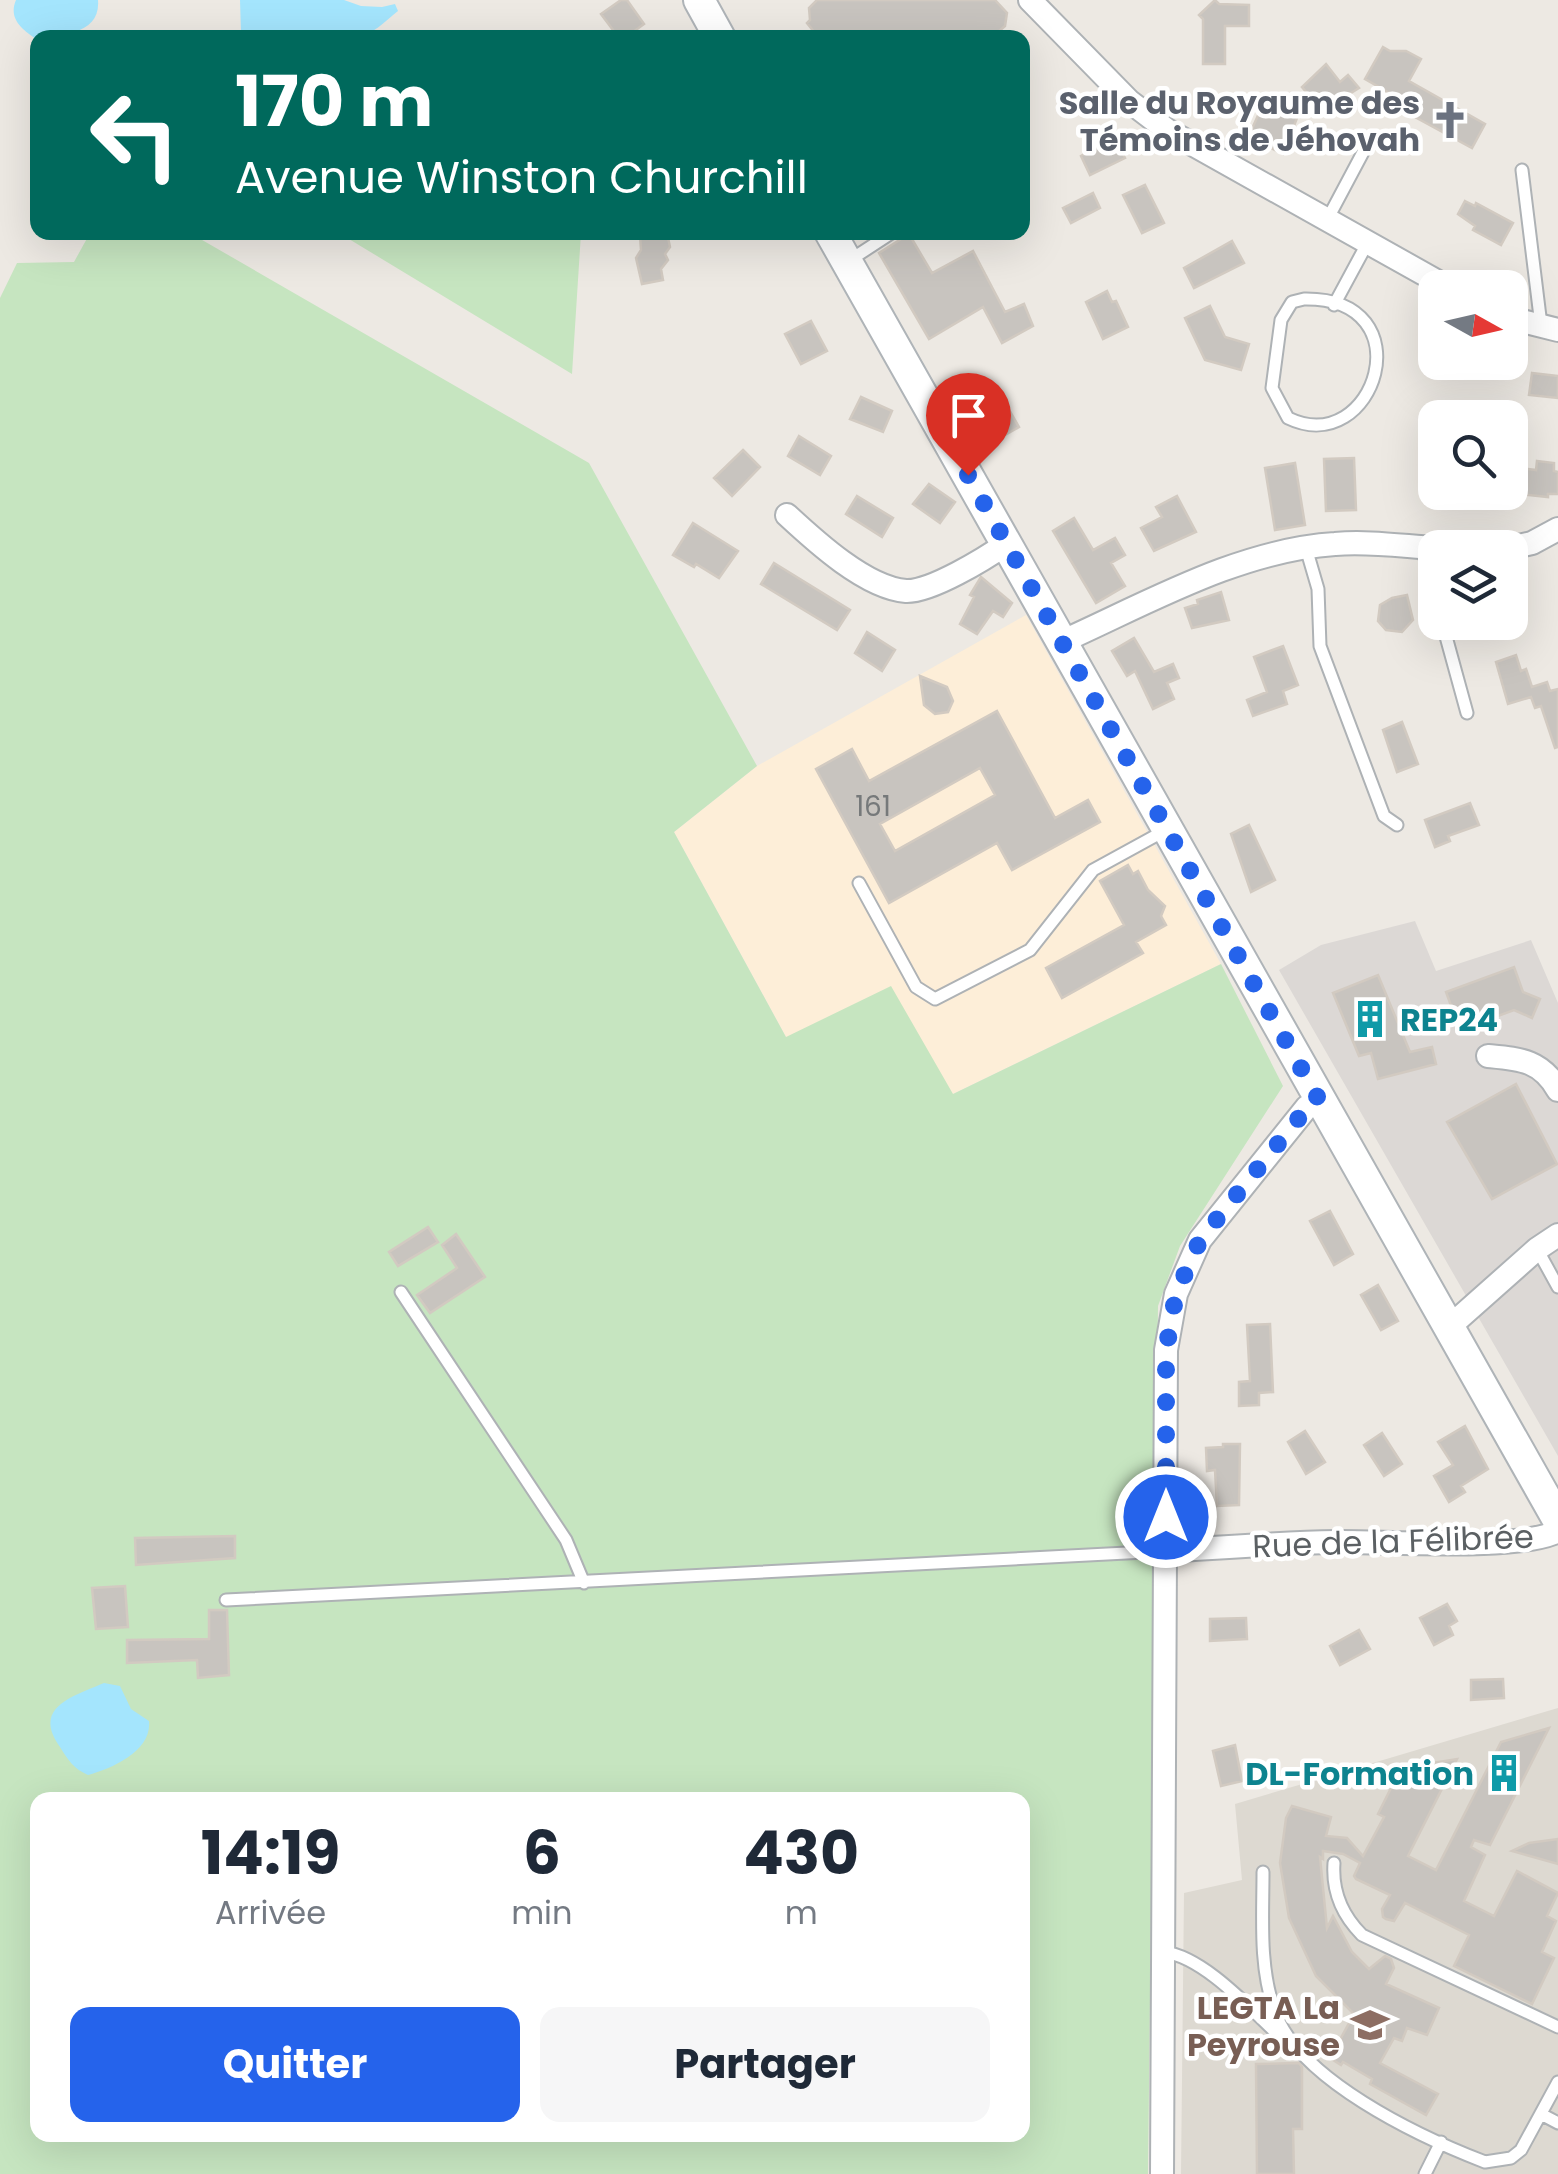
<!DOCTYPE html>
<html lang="fr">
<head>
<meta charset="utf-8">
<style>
	body { margin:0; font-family:Poppins,sans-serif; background:#f6f6f7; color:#1f2937; height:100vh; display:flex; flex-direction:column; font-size:38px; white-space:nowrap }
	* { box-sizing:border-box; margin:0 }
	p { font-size:32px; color:#747a83 }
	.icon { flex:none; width:55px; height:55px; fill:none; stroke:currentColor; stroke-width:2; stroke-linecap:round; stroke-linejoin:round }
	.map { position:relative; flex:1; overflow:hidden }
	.drawer { position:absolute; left:30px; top:1792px; width:1000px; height:350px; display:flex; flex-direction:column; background:#fff; border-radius:20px; box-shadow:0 10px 40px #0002 }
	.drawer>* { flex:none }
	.hud { position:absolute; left:30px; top:30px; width:1000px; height:210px; border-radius:20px; box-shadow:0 10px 40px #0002; background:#00695c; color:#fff; overflow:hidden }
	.needle { width:65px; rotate:98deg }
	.buttons { position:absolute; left:1418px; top:270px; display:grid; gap:20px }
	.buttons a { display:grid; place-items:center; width:110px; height:110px; border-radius:20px; background:#fff; box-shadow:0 10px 40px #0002; font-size:50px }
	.pin { position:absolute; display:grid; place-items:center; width:85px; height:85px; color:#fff; margin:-102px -42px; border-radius:50% 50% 50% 0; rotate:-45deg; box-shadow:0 0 10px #0007 }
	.pin .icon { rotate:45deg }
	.me { position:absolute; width:110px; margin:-55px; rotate:0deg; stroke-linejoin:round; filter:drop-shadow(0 0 8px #0008) }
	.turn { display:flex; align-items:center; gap:35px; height:210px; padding:0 40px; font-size:45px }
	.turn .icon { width:130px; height:130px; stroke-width:2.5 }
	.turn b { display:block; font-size:70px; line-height:85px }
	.eta { display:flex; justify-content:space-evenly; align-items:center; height:170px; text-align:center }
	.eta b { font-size:60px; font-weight:700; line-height:70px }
	.cta { display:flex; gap:20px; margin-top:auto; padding:20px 40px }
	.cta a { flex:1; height:115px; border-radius:20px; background:#2563eb; color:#fff; font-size:40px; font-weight:700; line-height:115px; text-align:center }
	.cta a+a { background:#f6f6f7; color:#1f2937 }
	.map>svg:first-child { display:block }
	.commercial { fill:#fdeed8 }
	.industrial { fill:#dcd8d5 }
	.education { fill:#ddd9d1 }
	.green { fill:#c6e5c0; fill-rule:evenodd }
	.water { fill:#a4e5fd }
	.building { fill:#c8c4bf; stroke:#d2cac1; stroke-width:2.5; fill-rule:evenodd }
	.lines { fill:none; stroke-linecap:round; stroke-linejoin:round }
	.service-casing { stroke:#aeb2b5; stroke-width:15 }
	.minor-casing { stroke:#aeb2b5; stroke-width:26 }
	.secondary-casing { stroke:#afb4b8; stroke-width:34 }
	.service { stroke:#fff; stroke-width:11 }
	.minor { stroke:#fff; stroke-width:22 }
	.secondary { stroke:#fff; stroke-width:30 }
	.route { stroke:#2563eb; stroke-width:18; stroke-dasharray:0 32.4 }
	.labels { text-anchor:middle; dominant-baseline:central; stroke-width:9; stroke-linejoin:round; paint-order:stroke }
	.number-label { font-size:28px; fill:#76797a }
	.worship-label { font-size:32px; font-weight:bold; fill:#5b616d; stroke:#fff; text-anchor:end }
	.culture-label { font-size:32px; font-weight:bold; fill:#0d838f; stroke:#fff; text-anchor:start }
	.street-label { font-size:32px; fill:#5b6063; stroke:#fff }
	.education-label { font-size:32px; font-weight:bold; fill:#785e54; stroke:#fff; text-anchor:end }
</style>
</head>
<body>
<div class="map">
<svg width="1558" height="2174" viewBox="0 0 1558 2174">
	<rect width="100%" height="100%" fill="#ede9e3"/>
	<!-- commercial -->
	<path class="commercial" d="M1026 615 1221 964 953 1094 786 1037 674 832 757 766Z"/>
	<!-- industrial -->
	<path class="industrial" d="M1415 921 1436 971 1531 940 1558 1003V1456L1279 970 1321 945Z"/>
	<!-- education -->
	<path class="education" d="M1558 1708V2174H1181L1184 1893 1242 1880 1235 1804Z"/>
	<!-- green -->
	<path class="green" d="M90 233H190L589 463 757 766 674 832 786 1037 891 986 953 1094 1221 964 1283 1086 1180 1246 1158 1306 1148 2174H0V298L17 263 74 262ZM38 1800H1022V2135H38Z
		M339 233H581L572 374Z"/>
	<!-- water -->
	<path class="water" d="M16 0H98C101 35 60 35 36 39 22 29 8 19 16 0Z
		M240 0H344L361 6 382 7 395 4 398 11C388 19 378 29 366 35 343 48 271 29 241 33Z
		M104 1683 120 1686 131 1709 149 1721C152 1751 113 1768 88 1775 74 1769 68 1760 60 1747 31 1707 74 1696 104 1683Z"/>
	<!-- building -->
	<path class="building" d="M621 0H627L644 24 625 38H619L601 14Z
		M817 0H995L1007 13 1005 26 991 38H819L807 23 810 20 809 8Z
		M1215 0 1219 4 1249 5V26H1225V64H1203V19L1199 15Z
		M1383 47 1390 51H1406L1421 59 1409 81 1485 124 1472 148 1415 117 1419 110 1365 79Z
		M1326 64 1340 82 1348 75 1359 88 1322 111 1302 87Z
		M1266 98 1299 113 1283 154 1267 146 1264 152 1245 144Z
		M1114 136 1125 158 1090 175 1081 156Z
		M1145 185 1164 223 1142 233 1123 195Z
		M1093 193 1100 208 1071 223 1063 208Z
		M1465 201 1475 206 1476 203 1513 223 1501 245 1473 230 1475 226 1458 214Z
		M667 233 670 247 665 254 668 260 661 269 663 280 642 284 636 258 641 250 640 235Z
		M909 234 932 273 973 251 1005 312 1024 304 1033 326 1002 343 983 307 929 339 879 253Z
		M1232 241 1244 263 1194 288 1184 268Z
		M1107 291 1112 302 1116 301 1128 327 1103 339 1086 302Z
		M1210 306 1225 337 1249 344 1241 370 1205 360 1185 318Z
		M811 321 827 351 801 364 785 334Z
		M1532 373 1558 376V398L1529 395Z
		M1001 396 1019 427 996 440 978 410Z
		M861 397 892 411 883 432 850 419Z
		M799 436 831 456 820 475 788 456Z
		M743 450 760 467 732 496 714 478Z
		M1354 458 1356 510 1326 511 1324 459Z
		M1537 461 1554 463V471L1558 472V494H1548V497L1519 494 1521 468 1536 470Z
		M1295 463 1305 525 1275 530 1265 468Z
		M929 484 955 502 940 523 913 504Z
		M857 496 893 518 882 537 846 514Z
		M1177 496 1196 532 1154 551 1141 528 1162 517 1156 507Z
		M1074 518 1093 550 1115 538 1125 555 1111 563 1125 586 1096 603 1053 531Z
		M693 523 738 551 719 578 696 564 694 567 673 555Z
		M774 563 850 610 837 630 761 584Z
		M981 577 1012 603 1003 617 993 611 977 634 960 624 974 597 970 595Z
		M1221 592 1229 620 1192 628 1185 608 1198 604 1197 600Z
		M1407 595 1413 620 1402 632 1386 630 1378 621 1380 605 1392 598Z
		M867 632 895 650 882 671 855 653Z
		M1134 638 1154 672 1173 664 1179 678 1167 683 1174 699 1153 709 1135 671 1127 676 1112 651Z
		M1283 646 1298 685 1283 691 1287 704 1253 716 1247 700 1267 692 1254 657Z
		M1516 655 1521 671 1526 669 1532 687 1547 682 1550 691 1558 689V747L1555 748 1541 706 1535 708 1531 697 1508 704 1496 662Z
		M920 676 947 687 953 701 948 712 935 714 924 705Z
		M997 711 1055 818 1088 800 1100 822 1012 870 997 843 889 903 816 769 852 749 869 781ZM980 768 995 795 895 851 880 824Z
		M1402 722 1418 764 1397 772 1383 730Z
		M1470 803 1479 825 1448 836 1450 841 1435 847 1425 820Z
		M1249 825 1275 880 1251 892 1231 834Z
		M1128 865 1133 874 1138 871 1148 890 1165 906 1161 916 1166 925 1136 942 1143 953 1062 998 1046 968 1124 925 1100 881Z
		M1514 967 1523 992 1540 999 1532 1018 1514 1010 1460 1030 1446 992Z
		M1378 975 1410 1052 1432 1047 1436 1064 1378 1079 1371 1053 1359 1056 1333 993Z
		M1516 1084 1557 1164 1492 1199 1447 1122Z
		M1330 1211 1353 1254 1334 1265 1310 1221Z
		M428 1227 438 1242 398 1266 389 1252Z
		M456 1234 485 1277 430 1313 417 1295 457 1268 442 1245Z
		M1378 1285 1398 1321 1381 1330 1361 1295Z
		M1270 1324 1273 1392 1259 1393V1405L1239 1406V1382L1250 1381 1247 1325Z
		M1465 1426 1488 1469 1461 1486 1465 1492 1449 1502 1434 1476 1453 1465 1438 1442Z
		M1305 1431 1325 1462 1306 1474 1288 1442Z
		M1382 1433 1402 1464 1384 1476 1364 1445Z
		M1223 1444H1240L1239 1505 1217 1506 1215 1470 1207 1471 1206 1448 1223 1447Z
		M235 1536V1558L136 1565 135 1538Z
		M125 1586 128 1627 96 1629 92 1588Z
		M1447 1604 1457 1621 1449 1626 1453 1635 1434 1645 1420 1618Z
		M209 1610H227L229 1675 198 1678 197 1660 127 1663V1640L209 1639Z
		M1246 1618 1247 1639 1210 1641V1619Z
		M1359 1630 1370 1649 1340 1665 1330 1646Z
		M1503 1679 1504 1698 1471 1700V1680Z
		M1549 1728 1490 1845 1474 1840 1471 1847 1485 1855 1464 1901 1494 1916 1517 1871 1558 1893 1547 1916 1556 1921 1542 1952 1554 1958 1532 2004 1454 1966 1469 1935 1405 1903 1394 1921 1386 1919 1383 1917 1382 1909 1390 1895 1356 1879 1354 1876 1360 1863 1343 1854 1323 1851V1859L1320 1857 1327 1928 1333 1916 1352 1952 1369 1969 1385 1956 1391 1959 1394 1968 1386 1984 1439 2008 1427 2035 1407 2028 1402 2041 1394 2038 1380 2063 1438 2094 1426 2115 1370 2084 1372 2079 1343 2062 1341 2065 1330 2058 1354 2014 1316 1976 1289 1918 1280 1863 1286 1818 1292 1806 1331 1817 1326 1836 1347 1838 1363 1856 1384 1817 1378 1814 1401 1768 1457 1759 1408 1856 1436 1870 1501 1742Z
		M1235 1745 1242 1781 1221 1786 1213 1751Z
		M1558 1839V1864L1512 1851 1529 1843Z
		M1299 2063 1302 2067V2129H1293L1294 2174H1257L1256 2064Z"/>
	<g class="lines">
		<!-- service casing -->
		<g class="service-casing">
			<path id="service" d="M1522 170 1541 325
				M1327 220 1369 141
				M847 262 893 232
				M1304 299C1427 297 1375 460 1288 418L1272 388 1281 320 1292 302Z
				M1334 305 1368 242
				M1422 547 1435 595
				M1306 548 1318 589 1320 646 1384 816 1397 825
				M1442 622 1467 713
				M859 883 916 987 935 999 1030 950 1093 870 1166 830
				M1537 1249 1558 1287
				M401 1292 566 1540 584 1583
				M226 1600 1165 1551
				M1334 1863C1332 1891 1342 1915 1362 1935L1558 2027
				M1263 1872C1263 1918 1259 1965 1274 2009 1296 2079 1420 2137 1485 2162L1511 2158 1521 2150 1558 2082
				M1164 1952C1205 1957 1253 2012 1284 2040
				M1541 2114 1558 2123
				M1425 2174 1441 2142"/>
		</g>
		<!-- minor casing -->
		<g class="minor-casing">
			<path id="minor" d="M1030 0 1129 101 1167 130 1449 288
				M1510 318 1558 330
				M787 515C815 541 866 588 906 591 931 592 986 558 1006 544
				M1510 548 1532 543 1558 529
				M1061 642C1148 603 1239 550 1335 544 1368 541 1402 546 1435 548
				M1488 1056C1520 1059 1541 1060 1558 1090
				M1448 1328 1537 1249 1558 1235
				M1166 1551C1223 1547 1279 1543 1336 1542 1383 1541 1522 1551 1558 1531
				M1162 2174 1166 1350 1176 1294 1200 1240 1307 1107 1319 1099"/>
		</g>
		<!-- secondary casing -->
		<g class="secondary-casing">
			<path id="secondary" d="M699 0 720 38
				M830 232 1558 1520"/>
		</g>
		<!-- service -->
		<use href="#service" class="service"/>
		<!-- minor -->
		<use href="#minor" class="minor"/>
		<!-- secondary -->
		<use href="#secondary" class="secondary"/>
	</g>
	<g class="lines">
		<!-- route -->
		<path class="route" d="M968 475 1319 1100 1307 1108 1200 1240 1176 1294 1166 1350V1517"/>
	</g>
	<!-- icons -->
	<defs>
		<g id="church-bare" transform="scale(3)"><path d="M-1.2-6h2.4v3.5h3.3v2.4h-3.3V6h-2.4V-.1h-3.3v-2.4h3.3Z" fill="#6b7280" stroke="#fff" stroke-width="2.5" paint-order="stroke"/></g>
		<g id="building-bare" transform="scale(3)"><path d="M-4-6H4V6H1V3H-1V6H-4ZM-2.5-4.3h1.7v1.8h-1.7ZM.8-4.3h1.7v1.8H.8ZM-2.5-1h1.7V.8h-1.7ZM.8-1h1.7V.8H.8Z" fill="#0f9aa8" stroke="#fff" stroke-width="2.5" paint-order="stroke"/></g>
		<g id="school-bare" transform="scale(3)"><path d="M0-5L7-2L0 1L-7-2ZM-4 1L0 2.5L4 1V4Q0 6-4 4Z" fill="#8d6e63" stroke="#fff" stroke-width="2.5" paint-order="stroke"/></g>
	</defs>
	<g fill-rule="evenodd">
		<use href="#church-bare" x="1450" y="120"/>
		<use href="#building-bare" x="1370" y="1019"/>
		<use href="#building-bare" x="1504" y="1773"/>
		<use href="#school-bare" x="1370" y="2025"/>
	</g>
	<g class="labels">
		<!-- number labels -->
		<g class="number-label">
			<text x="873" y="806">161</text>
		</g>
		<!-- worship labels -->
		<g class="worship-label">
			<text x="1420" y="102">Salle du Royaume des<tspan x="1420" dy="37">Témoins de Jéhovah</tspan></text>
		</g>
		<!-- culture labels -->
		<g class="culture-label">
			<text x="1400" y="1019">REP24</text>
			<text x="1474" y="1773" text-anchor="end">DL-Formation</text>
		</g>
		<!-- street labels -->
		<g class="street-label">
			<text transform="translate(1393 1541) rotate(-2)">Rue de la Félibrée</text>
		</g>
		<!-- education labels -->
		<g class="education-label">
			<text x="1340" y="2007">LEGTA La<tspan x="1340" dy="37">Peyrouse</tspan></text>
		</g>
	</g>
</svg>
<div class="buttons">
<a><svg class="needle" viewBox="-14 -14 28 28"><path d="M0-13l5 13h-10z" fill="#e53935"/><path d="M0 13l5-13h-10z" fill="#747a83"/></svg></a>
<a><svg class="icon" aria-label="search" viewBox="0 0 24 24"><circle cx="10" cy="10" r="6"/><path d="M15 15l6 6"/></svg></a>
<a><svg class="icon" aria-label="layers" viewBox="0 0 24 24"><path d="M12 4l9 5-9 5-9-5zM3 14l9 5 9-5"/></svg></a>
</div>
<div class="pin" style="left:968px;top:475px;background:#d93025"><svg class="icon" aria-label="arrive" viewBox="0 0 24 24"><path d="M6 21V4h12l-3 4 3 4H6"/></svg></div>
<svg class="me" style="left:1166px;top:1517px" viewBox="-20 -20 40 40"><circle r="17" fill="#2563eb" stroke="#fff" stroke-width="3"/><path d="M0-11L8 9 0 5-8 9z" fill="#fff"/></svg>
<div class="hud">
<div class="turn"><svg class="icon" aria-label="left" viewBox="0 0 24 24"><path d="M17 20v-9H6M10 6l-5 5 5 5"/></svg><div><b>170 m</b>Avenue Winston Churchill</div></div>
</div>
<section class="drawer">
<div class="eta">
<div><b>14:19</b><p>Arrivée</p></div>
<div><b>6</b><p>min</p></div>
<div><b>430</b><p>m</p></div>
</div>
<div class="cta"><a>Quitter</a><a>Partager</a></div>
</section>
</div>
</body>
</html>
